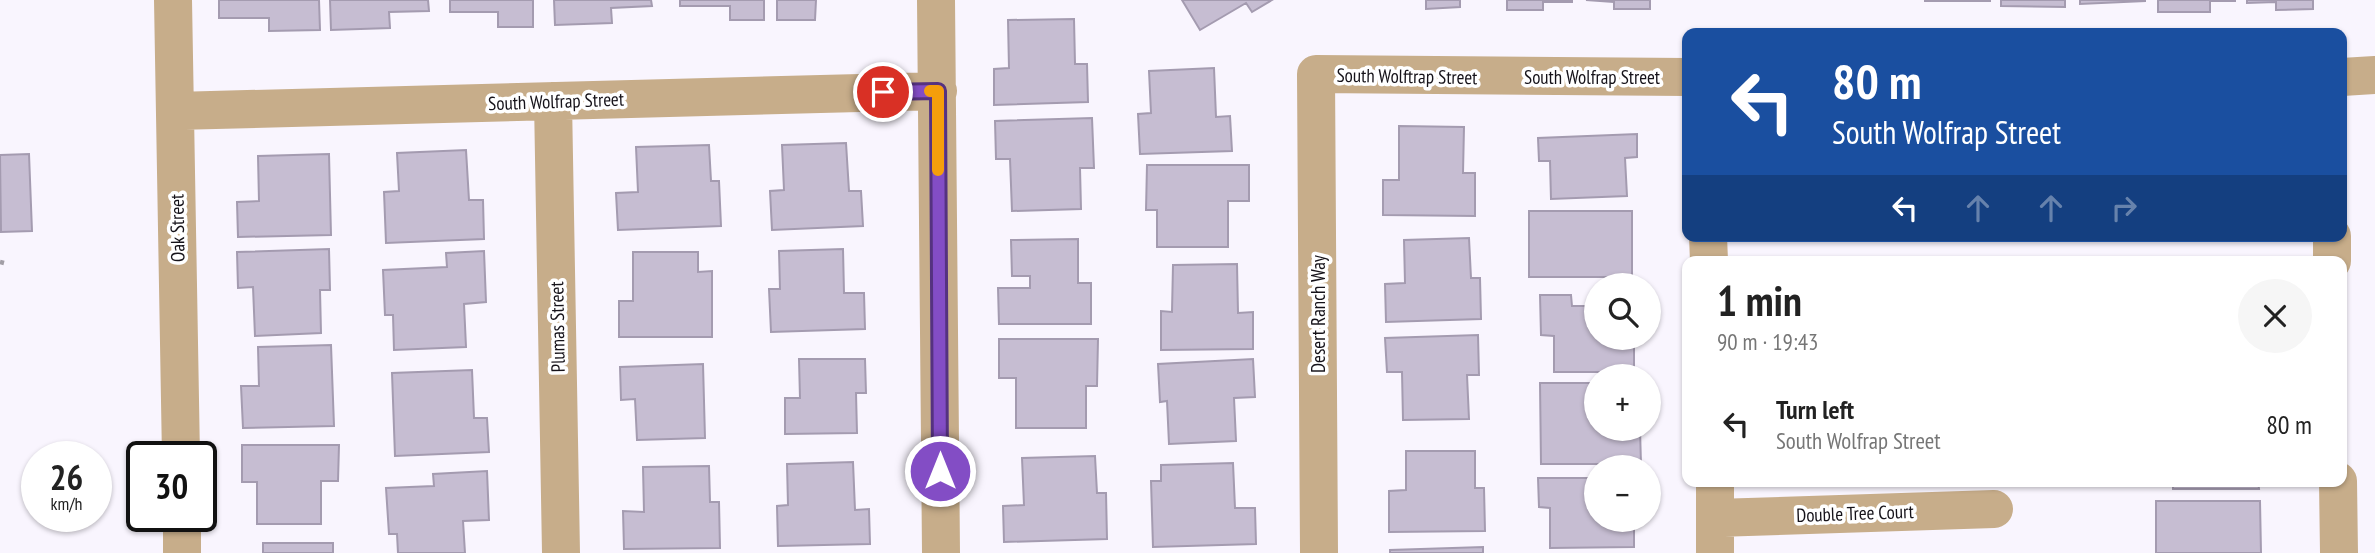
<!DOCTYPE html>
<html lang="en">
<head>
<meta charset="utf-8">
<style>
	body { margin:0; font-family:"PT Sans Narrow",sans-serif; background:#f6f6f6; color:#222; height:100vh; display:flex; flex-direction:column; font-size:26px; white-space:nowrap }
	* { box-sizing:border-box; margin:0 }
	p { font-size:23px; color:#767676 }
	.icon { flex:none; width:38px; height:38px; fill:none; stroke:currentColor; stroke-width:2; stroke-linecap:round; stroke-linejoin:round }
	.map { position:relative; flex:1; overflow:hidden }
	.drawer { position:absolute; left:1682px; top:256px; width:665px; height:231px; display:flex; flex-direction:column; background:#fff; border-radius:14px; box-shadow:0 2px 5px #0004 }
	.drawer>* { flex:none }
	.hud { position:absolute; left:1682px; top:28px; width:665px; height:214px; border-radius:14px; box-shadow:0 2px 5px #0004; background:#1a4fa0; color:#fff; overflow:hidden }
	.buttons { position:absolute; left:1584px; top:273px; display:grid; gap:14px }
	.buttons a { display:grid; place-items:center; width:77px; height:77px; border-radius:50%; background:#fff; box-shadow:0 2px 5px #0004; font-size:35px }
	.speed { position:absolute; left:21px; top:441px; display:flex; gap:14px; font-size:35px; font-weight:700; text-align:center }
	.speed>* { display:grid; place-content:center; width:91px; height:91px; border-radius:50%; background:#fff; box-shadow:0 2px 5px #0004; line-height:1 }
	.speed small { font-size:18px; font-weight:400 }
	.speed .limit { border:4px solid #111; border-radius:10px; background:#fff; color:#111 }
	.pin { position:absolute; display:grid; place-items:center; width:60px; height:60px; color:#fff; margin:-30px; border:4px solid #fff; border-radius:50%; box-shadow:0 2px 7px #0007 }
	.me { position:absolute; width:77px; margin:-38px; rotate:0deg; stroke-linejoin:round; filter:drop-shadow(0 0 5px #0008) }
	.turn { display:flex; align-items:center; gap:24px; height:147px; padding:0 35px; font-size:32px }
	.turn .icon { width:91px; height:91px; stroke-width:2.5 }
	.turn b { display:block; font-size:49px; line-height:60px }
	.lanes { display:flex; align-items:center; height:66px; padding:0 35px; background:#0003; justify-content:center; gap:35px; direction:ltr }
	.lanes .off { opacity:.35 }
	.round { display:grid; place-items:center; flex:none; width:74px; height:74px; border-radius:37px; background:#f6f6f6 }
	.summary { display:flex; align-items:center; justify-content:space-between; height:119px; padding:0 35px }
	h1 { font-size:42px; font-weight:700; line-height:52px }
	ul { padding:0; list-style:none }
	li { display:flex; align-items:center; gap:21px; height:98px; padding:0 35px }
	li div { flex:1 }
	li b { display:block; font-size:26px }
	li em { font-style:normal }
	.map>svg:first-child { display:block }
	.building { fill:#c6bdd2; stroke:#a49bb0; stroke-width:2 }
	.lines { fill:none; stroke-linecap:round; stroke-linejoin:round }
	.path { stroke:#a29ea6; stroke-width:4.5; stroke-dasharray:7 3.5; stroke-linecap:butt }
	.minor { stroke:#c7ad8a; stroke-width:38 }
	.route-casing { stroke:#553280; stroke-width:18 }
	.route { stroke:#834dc5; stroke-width:12 }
	.slow { stroke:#f59e0b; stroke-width:12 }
	.labels { text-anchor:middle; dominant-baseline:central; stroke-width:7; stroke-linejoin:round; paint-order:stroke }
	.street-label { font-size:19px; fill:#151219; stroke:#fff }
</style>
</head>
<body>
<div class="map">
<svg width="2375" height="553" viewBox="0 0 2375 553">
	<rect width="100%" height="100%" fill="#f9f5fe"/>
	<!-- building -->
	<path class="building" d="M219 0H319L320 30 269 31V18H219Z
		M330 0H428L429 11 389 12 390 28 331 30Z
		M450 0H533V27H498V12H450Z
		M554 0H651L652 6 611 8 612 23 555 25Z
		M680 0H764V20H730V6H680Z
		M777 0H816L815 20H777Z
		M1182 0H1272L1252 12 1246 3 1200 30Z
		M1426 0H1460V7L1426 9Z
		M1507 0H1572V2H1543V10H1507Z
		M1586 0H1650V9H1614V2Z
		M1925 0H1990V1H1925Z
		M2001 0H2065V7L2001 6Z
		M2080 0H2145V1L2080 4Z
		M2158 0H2235V1H2210V12H2158Z
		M2247 0H2313V9L2276 10V2L2247 3Z
		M1074 19 1075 64H1087L1088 102 994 105V69L1009 68 1008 20Z
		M1214 68 1216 117 1230 116 1232 151 1140 154 1138 114 1151 113 1149 71Z
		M1092 118 1094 168H1080L1081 209 1012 211 1010 159H996L995 121Z
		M1399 126 1464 127 1463 173H1475V216L1383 215V180H1399Z
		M1637 134V157L1625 158 1627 196 1551 199 1550 161H1539L1538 138Z
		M846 143 849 191H861L863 226 772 230 770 191 784 190 782 145Z
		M709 145 711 181H719L721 226 618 230 616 193 638 192 636 147Z
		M466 150 469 200H483L484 239 386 243 384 192 399 191 397 153Z
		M29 154 32 231 1 232 0 155Z
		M329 154 331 235 238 237 237 202 259 201 258 156Z
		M1147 165H1249V201H1228V247H1157V210H1146Z
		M1529 211H1632V277H1529Z
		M1939 236H1964V240L1939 241Z
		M2037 236H2082V239L2037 240Z
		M2114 236H2178V239L2114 241Z
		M1469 238 1471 278H1480L1481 319 1386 322 1385 284 1405 283 1404 240Z
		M1078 239V283H1091V324H999L998 288H1030V276H1012L1011 240Z
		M329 249 330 290H320L321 333 255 336 253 287 238 288 237 252Z
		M843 249 844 293H864L865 329 771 332 769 289H780L779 251Z
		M484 251 486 302 464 304 466 347 394 350 393 315H385L383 270 447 267 446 253Z
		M633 252H698V272L712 271V337H619V301H633Z
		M1237 264 1238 313 1253 312V349L1161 350V311L1172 312 1173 265Z
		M1540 295H1571L1572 306H1596V338H1641V341H1634V372H1554V336L1541 335Z
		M1478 335 1479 375H1467L1469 419 1403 420 1402 372H1387L1385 338Z
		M999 339H1098L1097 386H1086V428H1016V378H999Z
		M331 345 334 426 243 428 241 386H259L258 347Z
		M799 359H865L866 393H856L857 433 785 434V398H800Z
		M1253 359 1255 397 1234 398 1236 441 1169 444 1167 401 1160 402 1158 364Z
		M703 364 705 438 637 440 635 399 621 400 620 367Z
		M472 370 474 418H487L489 452 395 456 392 373Z
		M1540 383H1596V429H1640L1641 464H1541Z
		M242 445H339L338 481H321V524H257V482H242Z
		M1406 451H1475V488H1484L1485 531 1389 532V491L1406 490Z
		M1095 456 1097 493H1106L1107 539 1004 542 1003 506 1024 505 1022 458Z
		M853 462 855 510 869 509 870 544 778 546 777 506 788 505 787 464Z
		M1233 463 1235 508H1255L1256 544 1153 547 1151 481H1161V465Z
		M709 466 710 502H719L720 548 624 549 623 511 644 512 643 467Z
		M487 471 489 520 463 521 465 553H398L397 534H389L386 488 434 486 433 474Z
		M1538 478H1596V520H1634V547L1550 548V508L1539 507Z
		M2173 481H2258L2259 489H2173Z
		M2156 501H2260L2261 553H2156Z
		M263 543H333V553H263Z
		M1483 547V553H1390V550Z"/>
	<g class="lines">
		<!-- path -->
		<path class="path" d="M0 262 4 263"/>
		<!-- minor -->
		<path class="minor" d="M173 0 181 457
			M936 0 941 553
			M2342 77 2375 75
			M553 101 561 553
			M175 111 938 91
			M1708 236 1709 261
			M2332 236V261
			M1715 481V553
			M2338 481 2339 553
			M182 516V553
			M1716 518 1994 509
			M1319 553 1316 74 1687 77"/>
	</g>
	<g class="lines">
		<!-- route casing -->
		<g class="route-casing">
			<path id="route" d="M883 92 938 91 940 471"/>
		</g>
		<!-- route -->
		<use href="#route" class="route"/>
		<!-- slow -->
		<path class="slow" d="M930 91H938V170"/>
	</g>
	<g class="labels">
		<!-- street labels -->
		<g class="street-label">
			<text transform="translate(1407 76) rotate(1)">South Wolftrap Street</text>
			<text x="1592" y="77">South Wolfrap Street</text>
			<text transform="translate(556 101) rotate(-2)">South Wolfrap Street</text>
			<text transform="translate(177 228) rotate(-91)">Oak Street</text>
			<text transform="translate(1318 314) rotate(-90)">Desert Ranch Way</text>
			<text transform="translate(557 327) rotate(-91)">Plumas Street</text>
			<text transform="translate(1855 513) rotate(-2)">Double Tree Court</text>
		</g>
	</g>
</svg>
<div class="buttons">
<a><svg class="icon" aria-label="search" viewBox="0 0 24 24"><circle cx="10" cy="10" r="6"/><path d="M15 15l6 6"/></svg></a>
<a>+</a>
<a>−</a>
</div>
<div class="speed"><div>26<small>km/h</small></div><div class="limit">30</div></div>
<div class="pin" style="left:883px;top:92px;background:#d93025"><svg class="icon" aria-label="arrive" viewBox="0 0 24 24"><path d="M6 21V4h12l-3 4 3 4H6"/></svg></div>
<svg class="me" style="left:940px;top:471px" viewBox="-20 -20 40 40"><circle r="17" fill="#834dc5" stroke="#fff" stroke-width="3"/><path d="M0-11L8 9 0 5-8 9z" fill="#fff"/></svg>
<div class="hud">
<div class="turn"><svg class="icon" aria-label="left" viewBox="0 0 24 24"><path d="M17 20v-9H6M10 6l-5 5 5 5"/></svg><div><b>80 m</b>South Wolfrap Street</div></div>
<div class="lanes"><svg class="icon" aria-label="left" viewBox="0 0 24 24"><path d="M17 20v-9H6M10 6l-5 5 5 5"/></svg><svg class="icon off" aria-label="ahead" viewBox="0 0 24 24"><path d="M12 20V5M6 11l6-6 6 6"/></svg><svg class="icon off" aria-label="ahead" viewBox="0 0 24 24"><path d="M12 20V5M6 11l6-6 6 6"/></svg><svg class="icon off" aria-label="right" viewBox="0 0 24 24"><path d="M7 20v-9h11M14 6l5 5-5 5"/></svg></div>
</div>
<section class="drawer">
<div class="summary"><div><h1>1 min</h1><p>90 m · 19:43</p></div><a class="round"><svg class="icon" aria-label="close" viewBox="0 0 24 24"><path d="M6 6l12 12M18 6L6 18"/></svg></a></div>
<ul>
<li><svg class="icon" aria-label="left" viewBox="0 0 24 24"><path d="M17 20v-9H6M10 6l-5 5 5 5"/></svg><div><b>Turn left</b><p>South Wolfrap Street</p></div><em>80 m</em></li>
</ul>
</section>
</div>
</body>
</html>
